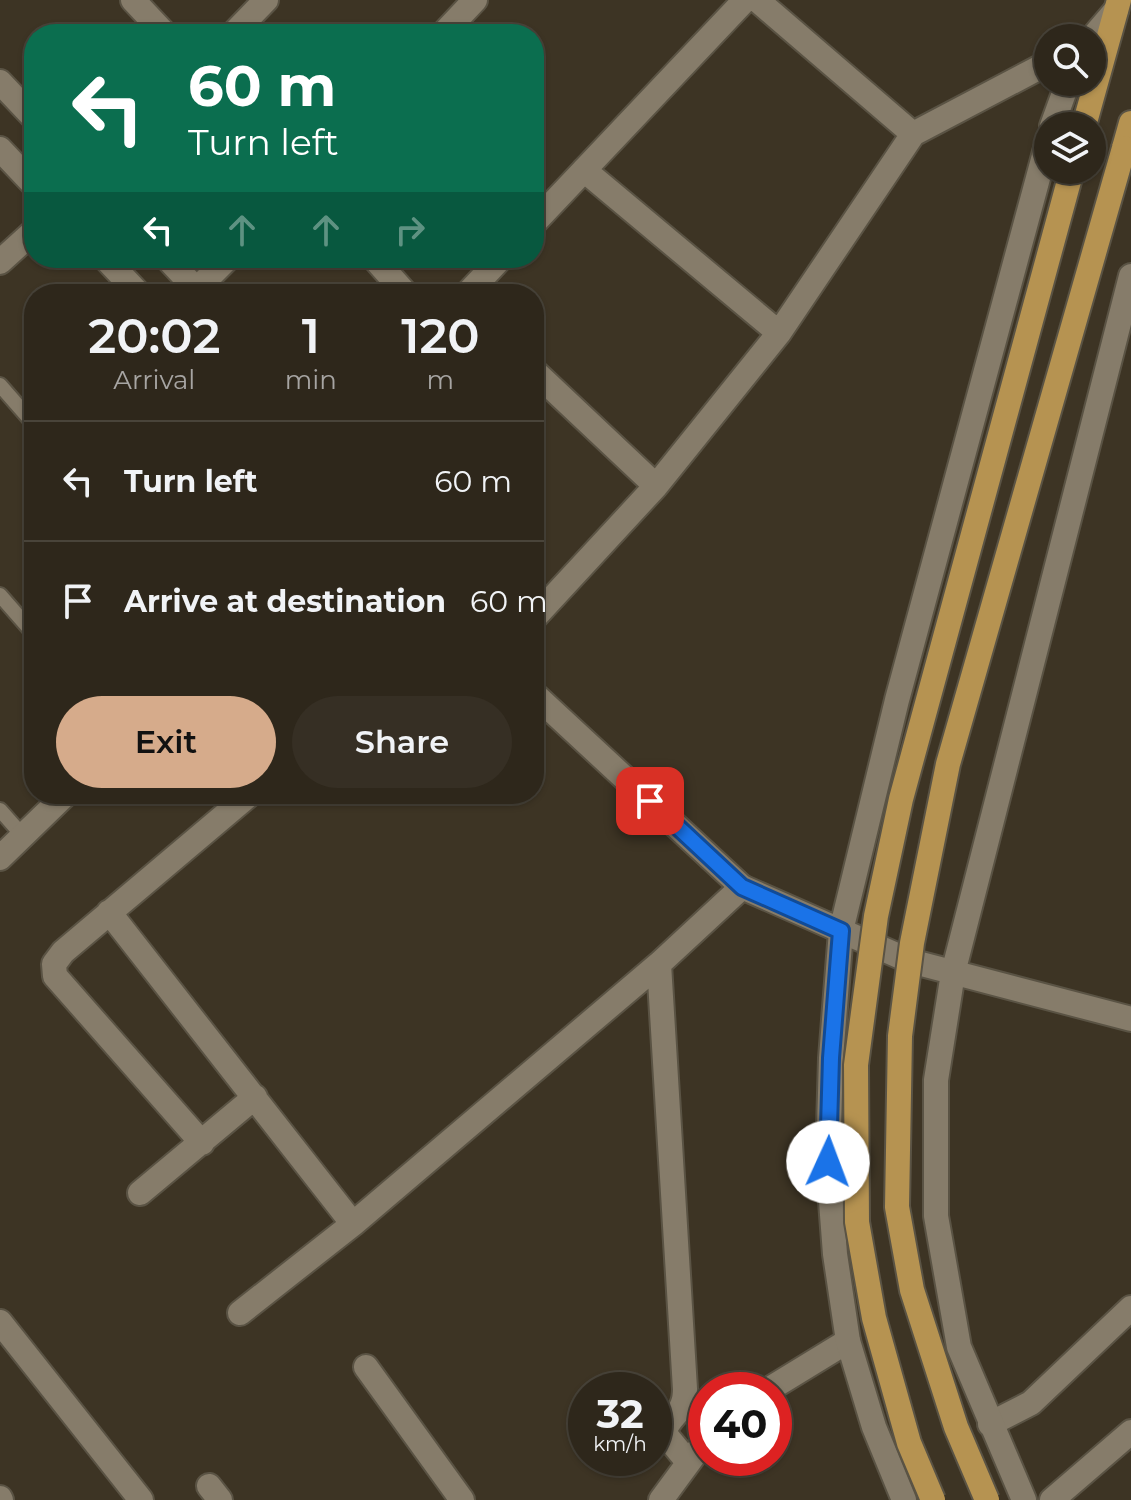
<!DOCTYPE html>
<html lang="en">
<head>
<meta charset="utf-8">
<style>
	body { margin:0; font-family:Montserrat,sans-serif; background:#362f24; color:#f1f3f6; height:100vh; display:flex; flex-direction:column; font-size:30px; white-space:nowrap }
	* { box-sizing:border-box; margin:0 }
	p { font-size:26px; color:#a7a5a3 }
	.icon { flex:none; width:44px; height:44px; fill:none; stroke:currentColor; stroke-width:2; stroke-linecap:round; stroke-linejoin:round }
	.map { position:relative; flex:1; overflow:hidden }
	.drawer { position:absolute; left:24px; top:284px; width:520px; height:520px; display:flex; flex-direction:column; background:#2e271b; border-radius:32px; box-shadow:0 2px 6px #0004,0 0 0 2px #49443a }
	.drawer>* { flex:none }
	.hud { position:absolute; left:24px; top:24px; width:520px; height:244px; border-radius:32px; box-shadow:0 2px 6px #0004,0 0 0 2px #49443a; background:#0b6e4f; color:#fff; overflow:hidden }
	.controls { position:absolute; left:1034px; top:24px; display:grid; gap:16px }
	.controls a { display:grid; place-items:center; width:72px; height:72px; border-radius:50%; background:#2e271b; box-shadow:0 2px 6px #0004,0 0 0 2px #49443a; font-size:40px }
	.speed { position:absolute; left:568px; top:1372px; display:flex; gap:16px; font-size:40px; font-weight:700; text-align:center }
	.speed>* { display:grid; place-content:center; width:104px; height:104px; border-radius:50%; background:#2e271b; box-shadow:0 2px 6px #0004,0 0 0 2px #49443a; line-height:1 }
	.speed small { font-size:20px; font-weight:400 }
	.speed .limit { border:12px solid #d22; background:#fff; color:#111 }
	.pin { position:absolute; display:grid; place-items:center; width:68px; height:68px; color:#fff; margin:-34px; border-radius:16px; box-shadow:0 4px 12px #0006 }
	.me { position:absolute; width:88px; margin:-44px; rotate:2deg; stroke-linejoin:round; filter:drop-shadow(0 0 6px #0008) }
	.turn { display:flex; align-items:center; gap:28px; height:168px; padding:0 32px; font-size:36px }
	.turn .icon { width:104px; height:104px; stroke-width:2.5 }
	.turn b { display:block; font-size:56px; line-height:68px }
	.lanes { display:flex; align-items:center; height:76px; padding:0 32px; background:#0003; justify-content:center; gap:40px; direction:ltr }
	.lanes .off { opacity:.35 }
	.eta { display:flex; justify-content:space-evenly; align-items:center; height:136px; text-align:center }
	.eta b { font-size:48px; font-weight:600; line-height:56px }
	.primary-button { display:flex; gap:16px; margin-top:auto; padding:16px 32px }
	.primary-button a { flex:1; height:92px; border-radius:48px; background:#d6ab8b; color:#111; font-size:32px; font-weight:600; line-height:92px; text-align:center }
	.primary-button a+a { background:#362f24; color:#f1f3f6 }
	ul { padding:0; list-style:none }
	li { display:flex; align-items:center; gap:24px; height:120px; padding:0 32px; border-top:2px solid #49443a }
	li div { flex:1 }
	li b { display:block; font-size:30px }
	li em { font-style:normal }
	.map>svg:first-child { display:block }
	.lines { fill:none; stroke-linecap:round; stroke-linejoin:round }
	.service-casing { stroke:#5a5344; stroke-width:18 }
	.minor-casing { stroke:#5a5344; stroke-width:28 }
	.tertiary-casing { stroke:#5a5344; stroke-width:28 }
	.trunk-casing { stroke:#5a5344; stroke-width:28 }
	.service { stroke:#867c6a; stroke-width:14 }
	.minor { stroke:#867c6a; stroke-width:24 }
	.tertiary { stroke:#867c6a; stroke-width:24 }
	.trunk { stroke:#b69351; stroke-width:24 }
	.trunk-bridge-casing { stroke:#5a5344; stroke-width:28; stroke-linecap:butt }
	.trunk-bridge { stroke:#b69351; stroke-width:24 }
	.route-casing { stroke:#114b97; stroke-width:20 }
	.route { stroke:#1a73e8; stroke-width:14 }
</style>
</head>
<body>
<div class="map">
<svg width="1131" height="1500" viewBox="0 0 1131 1500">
	<rect width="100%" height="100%" fill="#3d3424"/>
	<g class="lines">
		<!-- service casing -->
		<g class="service-casing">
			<path id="service" d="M0 385 34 424
				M0 595 34 634
				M0 810 23 836"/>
		</g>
		<!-- minor casing -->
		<g class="minor-casing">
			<path id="minor" d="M133 0 165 34
				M757 0 913 134
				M233 34 266 0
				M443 34 475 0
				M0 82 34 118
				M584 170 779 333
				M534 223 745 0
				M167 258 197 290
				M374 258 406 294
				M0 262 34 231
				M192 294 228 258
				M467 294 501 258
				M534 371 656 486
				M534 618 656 486 779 333 913 134 1048 63
				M0 858 66 794
				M109 912 353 1224 659 964 742 887
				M659 964 685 1389C685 1415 670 1413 664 1433L688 1462
				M202 1143 55 976 54 964 63 952 250 794
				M140 1193 255 1097
				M240 1313 353 1224
				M0 1322 141 1500
				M366 1367 462 1500
				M768 1390 848 1341
				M990 1424 1031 1403 1131 1308
				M209 1486 220 1500
				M0 1498 1 1500
				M661 1500 706 1439
				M1052 1500 1131 1432"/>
		</g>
		<!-- tertiary casing -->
		<g class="tertiary-casing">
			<path id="tertiary" d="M1092 38 1116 10
				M1052 126 1068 82
				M0 149 34 185
				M105 258 139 294
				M534 694 742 887 910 961 1131 1019
				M904 1500 874 1427 848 1341 835 1254 828 1162 831 1058 841 931 897 700 1048 141
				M1024 1500 959 1347 936 1216V1080L953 973 1131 276"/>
		</g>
		<!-- trunk casing -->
		<g class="trunk-casing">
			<path id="trunk" d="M1084 126 1119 0
				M1124 148 1131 123"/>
		</g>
		<!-- service -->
		<use href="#service" class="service"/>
		<!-- minor -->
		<use href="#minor" class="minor"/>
		<!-- tertiary -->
		<use href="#tertiary" class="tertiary"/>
		<!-- trunk -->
		<use href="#trunk" class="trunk"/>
		<!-- trunk-bridge casing -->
		<g class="trunk-bridge-casing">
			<path id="trunk-bridge" d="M933 1500 909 1443 874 1318 857 1222 856 1065 876 916 901 799 1072 170
				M987 1500 956 1427 912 1290 897 1207 900 1036 912 943 948 764 1124 148"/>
		</g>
		<!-- trunk-bridge -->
		<use href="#trunk-bridge" class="trunk-bridge"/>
	</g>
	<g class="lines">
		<!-- route casing -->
		<g class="route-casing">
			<path id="route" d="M650 801 742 887 841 931 831 1058 828 1162"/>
		</g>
		<!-- route -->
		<use href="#route" class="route"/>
	</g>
</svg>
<div class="controls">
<a><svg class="icon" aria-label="search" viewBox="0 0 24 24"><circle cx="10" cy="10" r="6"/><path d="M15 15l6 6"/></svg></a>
<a><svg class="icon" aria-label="layers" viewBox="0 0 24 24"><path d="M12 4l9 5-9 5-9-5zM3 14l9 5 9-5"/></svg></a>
</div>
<div class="speed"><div>32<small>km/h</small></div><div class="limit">40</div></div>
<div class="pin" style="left:650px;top:801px;background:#d93025"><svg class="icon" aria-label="arrive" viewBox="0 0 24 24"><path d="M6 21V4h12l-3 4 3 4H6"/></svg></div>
<svg class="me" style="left:828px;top:1162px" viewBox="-20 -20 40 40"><circle r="19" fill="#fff"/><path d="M0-13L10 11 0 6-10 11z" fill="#1a73e8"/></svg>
<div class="hud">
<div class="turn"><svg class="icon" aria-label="left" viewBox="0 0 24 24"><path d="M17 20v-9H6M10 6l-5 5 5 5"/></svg><div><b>60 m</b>Turn left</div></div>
<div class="lanes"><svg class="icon" aria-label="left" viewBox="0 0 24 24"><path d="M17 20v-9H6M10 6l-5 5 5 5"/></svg><svg class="icon off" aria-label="ahead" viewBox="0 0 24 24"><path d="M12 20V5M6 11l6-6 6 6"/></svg><svg class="icon off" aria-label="ahead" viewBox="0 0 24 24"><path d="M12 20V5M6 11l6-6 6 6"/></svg><svg class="icon off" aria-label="right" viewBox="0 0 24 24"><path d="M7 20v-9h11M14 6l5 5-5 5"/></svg></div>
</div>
<section class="drawer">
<div class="eta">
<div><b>20:02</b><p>Arrival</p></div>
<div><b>1</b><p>min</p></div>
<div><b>120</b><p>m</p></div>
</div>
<ul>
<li><svg class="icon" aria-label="left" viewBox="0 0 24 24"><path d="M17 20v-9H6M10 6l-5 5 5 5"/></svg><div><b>Turn left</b></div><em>60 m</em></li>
<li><svg class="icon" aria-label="arrive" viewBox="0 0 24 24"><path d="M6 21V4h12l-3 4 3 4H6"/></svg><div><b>Arrive at destination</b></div><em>60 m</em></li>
</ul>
<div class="primary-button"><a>Exit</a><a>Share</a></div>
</section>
</div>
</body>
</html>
